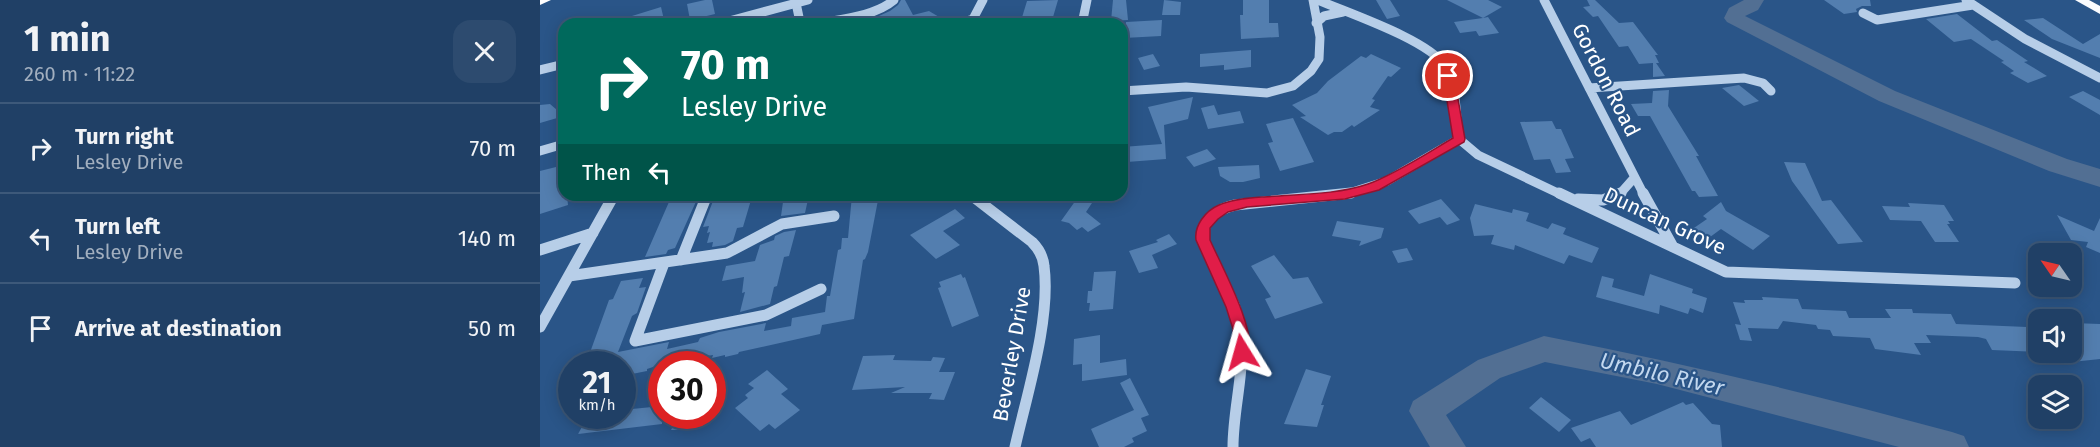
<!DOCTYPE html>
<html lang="en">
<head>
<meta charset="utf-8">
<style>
	body { margin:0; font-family:"Fira Sans",sans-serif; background:#2d4b6f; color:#f1f3f6; height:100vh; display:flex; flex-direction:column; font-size:22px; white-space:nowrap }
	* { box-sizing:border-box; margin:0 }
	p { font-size:20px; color:#a2afbf }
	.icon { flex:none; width:33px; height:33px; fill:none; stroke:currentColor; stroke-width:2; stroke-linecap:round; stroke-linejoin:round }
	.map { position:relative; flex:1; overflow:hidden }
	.details { display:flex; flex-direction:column; background:#204066; width:540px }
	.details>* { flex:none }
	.banner { position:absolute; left:18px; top:18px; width:570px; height:183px; border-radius:18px; box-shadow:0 3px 15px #0003,0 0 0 2px #3d597a; background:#00695c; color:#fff; overflow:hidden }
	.needle { width:39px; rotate:304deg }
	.buttons { position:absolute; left:1488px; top:243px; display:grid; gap:12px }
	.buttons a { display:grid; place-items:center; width:54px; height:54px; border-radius:12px; background:#204066; box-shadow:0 3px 15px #0003,0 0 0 2px #3d597a; font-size:30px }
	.speed { position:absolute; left:18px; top:351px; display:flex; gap:12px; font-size:30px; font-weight:700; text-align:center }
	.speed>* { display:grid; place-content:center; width:78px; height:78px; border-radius:50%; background:#204066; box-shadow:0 3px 15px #0003,0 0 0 2px #3d597a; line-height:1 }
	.speed small { font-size:15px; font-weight:400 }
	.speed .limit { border:9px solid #d22; background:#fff; color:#111 }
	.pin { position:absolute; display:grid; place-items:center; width:51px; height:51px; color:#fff; margin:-26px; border:3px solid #fff; border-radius:50%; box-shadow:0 2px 6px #0007 }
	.me { position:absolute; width:66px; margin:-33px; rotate:352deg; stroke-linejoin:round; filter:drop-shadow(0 0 4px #0008) }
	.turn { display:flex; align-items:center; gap:21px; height:126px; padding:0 24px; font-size:27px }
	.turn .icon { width:78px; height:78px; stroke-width:2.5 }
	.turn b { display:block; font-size:42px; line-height:51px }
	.then { display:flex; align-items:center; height:57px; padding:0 24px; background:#0003; gap:12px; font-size:22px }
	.round { display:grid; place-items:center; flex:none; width:63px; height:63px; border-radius:18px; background:#2d4b6f }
	.headline { display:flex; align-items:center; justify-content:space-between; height:102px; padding:0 24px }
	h1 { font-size:36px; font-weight:700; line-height:45px }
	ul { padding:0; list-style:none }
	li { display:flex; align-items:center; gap:18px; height:90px; padding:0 24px; border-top:2px solid #3d597a }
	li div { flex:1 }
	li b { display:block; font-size:22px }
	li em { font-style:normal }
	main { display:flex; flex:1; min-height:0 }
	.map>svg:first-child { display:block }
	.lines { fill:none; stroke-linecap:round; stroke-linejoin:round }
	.river { fill:#526f93; fill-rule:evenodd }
	.building { fill:#537eaf }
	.minor-far1 { stroke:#b7cee8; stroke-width:9 }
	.minor { stroke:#b7cee8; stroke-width:11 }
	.major { fill:#f9fbfe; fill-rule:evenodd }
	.highway { fill:#fff; fill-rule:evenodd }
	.route { fill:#e11d48; stroke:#92132f; stroke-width:1.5 }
	.labels { text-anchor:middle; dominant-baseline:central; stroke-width:4.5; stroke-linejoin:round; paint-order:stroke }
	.street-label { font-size:21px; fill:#fff; stroke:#2a5588 }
	.water-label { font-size:22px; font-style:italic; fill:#c3d8ef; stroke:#2a5588 }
</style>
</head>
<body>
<main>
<section class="details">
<div class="headline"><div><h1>1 min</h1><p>260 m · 11:22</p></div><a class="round"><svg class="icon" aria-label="close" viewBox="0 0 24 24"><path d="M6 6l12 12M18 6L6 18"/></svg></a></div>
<ul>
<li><svg class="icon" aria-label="right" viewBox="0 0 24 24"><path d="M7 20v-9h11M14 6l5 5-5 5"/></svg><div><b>Turn right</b><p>Lesley Drive</p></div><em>70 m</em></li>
<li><svg class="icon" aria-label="left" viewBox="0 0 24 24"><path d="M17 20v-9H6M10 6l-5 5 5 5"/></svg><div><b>Turn left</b><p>Lesley Drive</p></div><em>140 m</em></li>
<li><svg class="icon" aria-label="arrive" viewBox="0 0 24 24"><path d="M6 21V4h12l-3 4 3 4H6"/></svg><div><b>Arrive at destination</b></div><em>50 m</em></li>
</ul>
</section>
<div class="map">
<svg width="1560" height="447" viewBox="0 0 1560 447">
	<rect width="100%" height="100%" fill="#2a5588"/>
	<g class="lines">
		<!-- river -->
		<path class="river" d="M1204 0H1224L1218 10 1205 16 1355 91 1527 159 1560 169V187L1509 171 1339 101 1187 22 1184 18 1189 8Z
			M1004 336C1142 363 1277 395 1412 432L1424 436 1429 447H1359L1117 384 1005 362 960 378 906 415 926 447H890L869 411 873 401 938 360Z"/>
	</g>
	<!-- building -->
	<path class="building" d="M165 0H172L175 14 150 20 147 4Z
		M361 0H365L373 15 389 11 411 24H335L332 19 350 11 358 5Z
		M518 0 511 24H480L487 1Z
		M573 0H586L588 20 571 21Z
		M624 0 641 2 640 15H622Z
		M703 0H729V23H738L739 37 701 39 700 15H703Z
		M836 0H850L860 16 847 19Z
		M907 0H948L962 7 943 18 948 17 959 33 939 36 936 31 920 33 914 22 943 18Z
		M1047 0H1055L1079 23 1093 22 1118 55H1115L1119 63H1116L1125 76 1113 77V63L1099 64 1088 46 1079 47 1058 16 1053 17 1043 7 1050 6Z
		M1284 0H1330L1331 6H1322L1316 9 1317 12 1304 14Z
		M121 7 125 24H80L79 20Z
		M1417 14 1452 41 1457 40 1488 61 1484 62 1507 76 1488 83 1470 73 1474 71 1461 62 1464 61 1431 39 1414 42 1386 19Z
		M1503 18 1543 44 1560 34V58L1512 39 1484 20Z
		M622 20 621 36 584 38 586 22Z
		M711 50V67L684 70V65L660 67V54Z
		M613 54 620 66 604 70 598 58Z
		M831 54 861 68 851 77 848 76 832 99 835 100 830 107 840 110 814 127 812 125 802 132H794L788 135 760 117 766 116 752 105 777 93 788 81 821 56 826 58Z
		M1199 85 1219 101 1204 106 1182 88Z
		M1129 90 1128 106 1159 156H1156L1178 196 1159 197 1155 191H1152L1110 116H1098L1091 104 1112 103 1113 91Z
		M1543 91 1560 100V115L1529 97Z
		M653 97 648 119 624 125 626 159 587 162V159L582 160V147L622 144 608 107Z
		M10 104 24 116 0 123V105Z
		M674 105 678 115 700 111 704 123 668 129 661 108Z
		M753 118 774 162 740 171 728 143 733 142 726 124Z
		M1012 121 1016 129H1021L1034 158 1025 159 1031 172 1016 173 1010 159 994 160 980 122Z
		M667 149 676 159 654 167 646 157Z
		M1244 162 1265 163 1282 201 1291 200 1323 242 1298 244 1252 181Z
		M24 165V195H27L28 205 0 214V171Z
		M719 165 720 178 703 182H690L680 176 678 167Z
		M132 195H159L135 248 128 250 126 254 105 257Z
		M186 195H204L202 201 211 200 203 227 197 228 193 241 185 245 172 247 173 242 167 243 170 232 167 233 169 226 163 227 173 201 184 199Z
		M244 195H269L265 213 241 216Z
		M312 195H339L328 252 325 259 323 260 314 319 282 325 280 334 199 352 198 354 185 357V355L172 358 173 355 122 364 107 369V371L82 376V364H44V359L48 358 69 300 73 299 81 281 103 278 99 288 106 287 97 313 92 316 78 352 129 342 127 349 158 342 160 338 179 332 226 323 224 331 251 326 252 318 285 312 287 296H290L298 250 301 249 302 238H308Z
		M901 199 920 220 907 225 900 217 879 224 868 211Z
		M536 200 552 203 546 212 561 224 548 232 542 227 537 230 529 223 521 221Z
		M1181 202 1186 211 1230 236 1213 250 1181 229 1166 240 1151 230 1167 219 1163 216Z
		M1368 203 1404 205 1414 221H1408L1410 224H1407L1419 242H1395L1381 221 1350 220 1342 206 1370 207Z
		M935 204 972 213 973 209 989 213 986 221 1008 229 1012 223 1026 228 1023 234 1059 248 1052 263 1029 255 1024 264 975 245 974 250 951 244 954 235 934 236 930 218Z
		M415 209 425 218 403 231 420 245 396 259 370 235Z
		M1517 215 1554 231 1560 218V253L1546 247 1548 242 1531 240Z
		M797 221 844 228 841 238 819 246 821 241 792 236Z
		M256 230 249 256 244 257 237 286 234 287 230 304 200 312 205 292 202 293 204 277 182 281 186 266 215 261 220 245 234 240 235 236 244 232Z
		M629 234 637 244 612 255 618 268 599 273 589 251 618 242 616 240Z
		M867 248 873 260 858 263 852 251Z
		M734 255 753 279 768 277 783 303 735 319 725 299 731 297 711 266Z
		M576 271 573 309 549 311 550 303H547L548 291H552L554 272Z
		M421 274 423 278 425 277 439 316 412 327 398 288 401 287 399 282Z
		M1110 274 1153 289 1152 293 1167 298 1163 313 1150 308 1148 314 1120 305 1119 314 1056 297 1062 276 1074 279 1072 287 1104 296Z
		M1222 297 1258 299 1262 309 1306 311 1309 318H1351L1345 309H1372L1373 313 1411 314 1416 324 1487 327 1489 330 1498 331V352L1452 350 1446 339 1438 337 1386 335 1391 343H1374L1381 355 1335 349 1330 338 1293 336 1290 330 1278 329 1276 325 1243 321 1238 329 1208 328 1212 341 1200 340 1195 324 1201 325 1193 302 1205 303 1204 300H1223Z
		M1532 323 1560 324V359L1532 362Z
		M560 335V363L586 359 587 375 542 381V364L533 365 534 339Z
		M355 355 353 360 391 361 393 357 405 358 399 372H415L404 400 389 399 392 393H351L365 387 312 390 323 356Z
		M766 369 791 376 781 405H784L777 427 744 424Z
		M227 370 248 389 241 394 260 410 235 429 229 424 220 431 195 408 208 398 205 395 214 388 208 384Z
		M590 378 609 415 601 418 607 431 592 438 594 442 584 447H559L551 429 594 410 580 383Z
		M1001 397 1031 420 1019 432 989 408Z
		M1143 402 1146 405 1153 403 1172 424 1180 425 1182 447H1056L1050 438 1041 442 1031 428 1080 411 1091 425Z
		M122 406V424L38 434 48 416H82V410Z
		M138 416H163L156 429 131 430Z"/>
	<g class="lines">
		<!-- minor-far1 -->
		<path class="minor-far1" d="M778 0C808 13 889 40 905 66 917 86 916 116 919 139L847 181 803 195
			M1004 0 1104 195
			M1426 0 1485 39 1560 78
			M256 3 260 22 263 24
			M1323 13 1337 20 1433 5
			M776 23 784 16 803 12
			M178 24 268 0
			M274 24C299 19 334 17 354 0
			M418 24 433 19 443 0
			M542 24 547 0
			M0 70 24 64
			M1049 88 1204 78 1223 83 1231 91
			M582 91 646 87 727 93 753 86 771 71 779 59 780 37 773 0
			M919 139 938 155 1022 195
			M0 151 24 144
			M1079 195 1094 178"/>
		<!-- minor -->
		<path class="minor" d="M1019 193 1186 272 1475 283
			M1103 193 1133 247
			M431 195 492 242C499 249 503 256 504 266 511 319 487 394 475 447
			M1038 199 1063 200 1081 193
			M0 250 53 233
			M141 260 167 195
			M124 263 95 341 226 315 281 289
			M29 276 187 253 242 224 294 216
			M0 327 74 195
			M693 447C693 399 712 353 694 305 688 290 662 246 663 234 665 217 681 208 695 205L811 193"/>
		<!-- major -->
		<path class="major" d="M1535 0H1549L1560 6V14Z"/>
		<!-- highway -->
		<path class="highway" d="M0 0H11L0 5Z"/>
	</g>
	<!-- route -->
	<path class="route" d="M908 73 914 76 925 139 924 142 839 190 805 199 707 207 688 212 678 219 670 228V240C680 263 719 334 708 357L702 358 697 357 693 329 686 307 656 240C654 226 665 211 679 205 693 199 710 198 724 197 758 194 796 195 828 184 854 175 889 152 913 138L903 76Z"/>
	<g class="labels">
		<!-- street labels -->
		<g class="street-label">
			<text transform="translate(1066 80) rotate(63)">Gordon Road</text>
			<text transform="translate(1125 221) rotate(25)">Duncan Grove</text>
			<text transform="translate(472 354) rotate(-80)">Beverley Drive</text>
		</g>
		<!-- water labels -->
		<g class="water-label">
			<text transform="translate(1122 374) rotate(13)">Umbilo River</text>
		</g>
	</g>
</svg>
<div class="buttons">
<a><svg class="needle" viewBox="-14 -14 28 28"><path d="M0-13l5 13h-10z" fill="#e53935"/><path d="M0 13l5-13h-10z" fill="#a2afbf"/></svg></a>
<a><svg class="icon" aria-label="sound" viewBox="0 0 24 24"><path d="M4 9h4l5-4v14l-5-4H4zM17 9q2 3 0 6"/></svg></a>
<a><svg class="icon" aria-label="layers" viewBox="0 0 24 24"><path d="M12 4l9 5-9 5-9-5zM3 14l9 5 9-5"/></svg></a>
</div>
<div class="speed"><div>21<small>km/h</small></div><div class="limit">30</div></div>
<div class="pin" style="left:908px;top:76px;background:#d93025"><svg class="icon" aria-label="arrive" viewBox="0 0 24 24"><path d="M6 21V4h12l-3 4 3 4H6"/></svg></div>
<svg class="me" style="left:702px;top:352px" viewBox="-20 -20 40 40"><path d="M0-17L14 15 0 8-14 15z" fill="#e11d48" stroke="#fff" stroke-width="4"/></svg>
<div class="banner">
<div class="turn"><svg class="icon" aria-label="right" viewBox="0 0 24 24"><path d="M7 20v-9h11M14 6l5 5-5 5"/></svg><div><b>70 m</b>Lesley Drive</div></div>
<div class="then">Then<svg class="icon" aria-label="left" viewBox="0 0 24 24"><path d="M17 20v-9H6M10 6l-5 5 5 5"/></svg></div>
</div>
</div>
</main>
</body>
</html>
